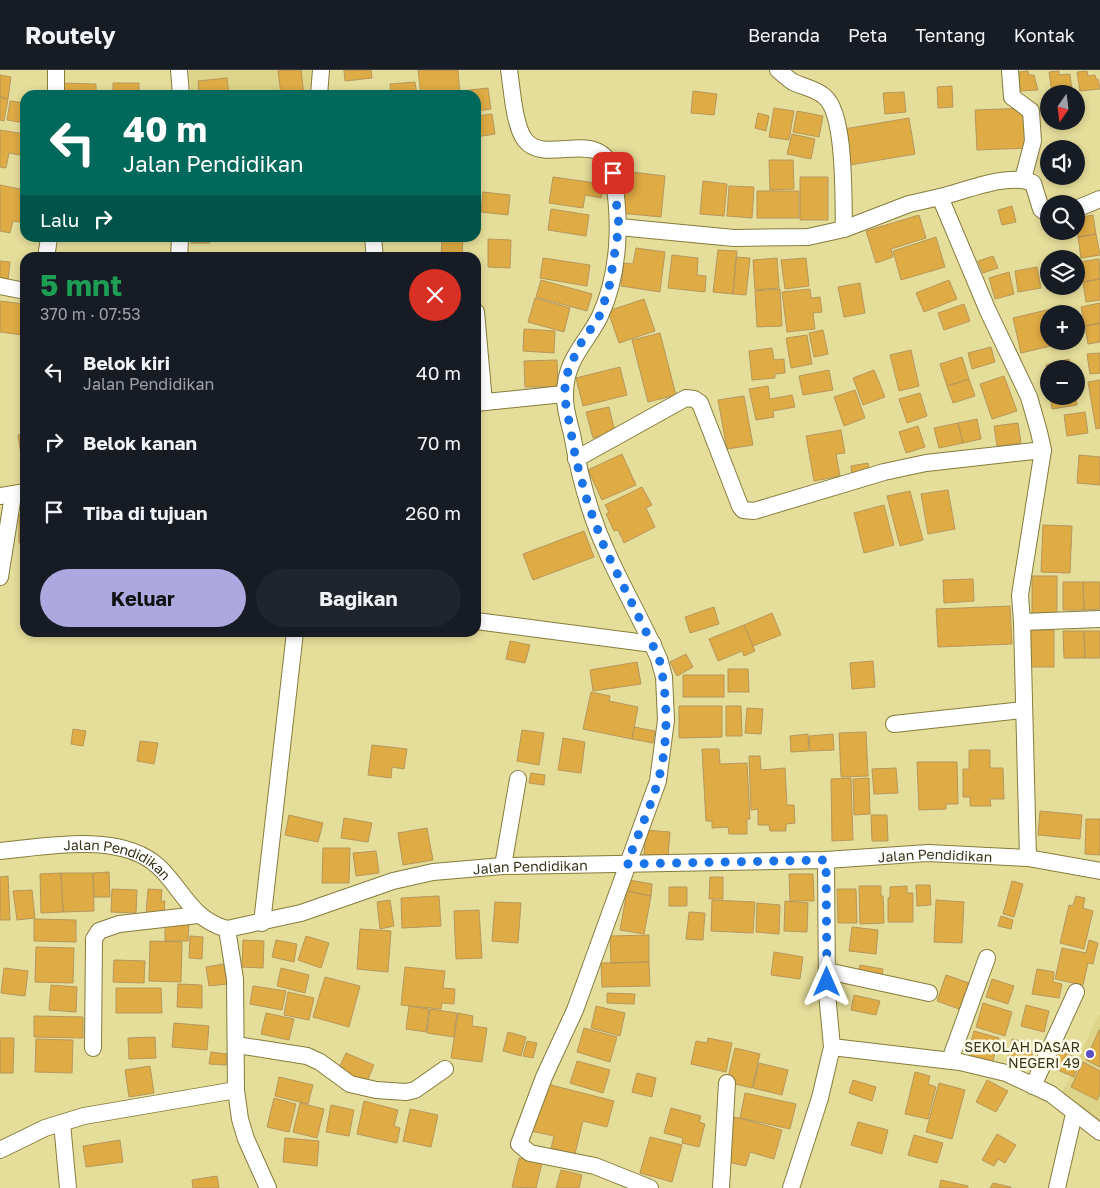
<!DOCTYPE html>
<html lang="id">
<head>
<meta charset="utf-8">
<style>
	body { margin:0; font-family:"Golos Text",sans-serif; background:#20242c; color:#f1f3f6; height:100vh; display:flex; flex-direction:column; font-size:19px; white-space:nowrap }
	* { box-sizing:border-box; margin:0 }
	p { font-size:16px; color:#9ea1a6 }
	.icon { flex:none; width:28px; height:28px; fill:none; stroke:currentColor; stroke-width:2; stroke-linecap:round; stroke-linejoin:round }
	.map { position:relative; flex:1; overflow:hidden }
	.side { position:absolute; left:20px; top:182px; width:461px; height:385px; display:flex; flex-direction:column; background:#171b24; border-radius:15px; box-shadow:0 2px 8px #0003 }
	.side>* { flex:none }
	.hud { position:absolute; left:20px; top:20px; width:461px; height:152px; border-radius:15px; box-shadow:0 2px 8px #0003; background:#00695c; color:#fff; overflow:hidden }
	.needle { width:32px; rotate:194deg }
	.controls { position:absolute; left:1040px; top:15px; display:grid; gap:10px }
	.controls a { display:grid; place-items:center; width:45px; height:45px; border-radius:50%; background:#171b24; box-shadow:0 2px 8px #0003; font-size:25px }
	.pin { position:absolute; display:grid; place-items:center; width:42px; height:42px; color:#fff; margin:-21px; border-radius:10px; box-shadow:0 2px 8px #0006 }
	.me { position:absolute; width:55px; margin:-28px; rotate:0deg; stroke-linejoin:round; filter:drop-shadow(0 0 4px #0008) }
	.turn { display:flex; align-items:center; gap:18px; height:105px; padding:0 20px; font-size:22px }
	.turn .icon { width:65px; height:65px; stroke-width:2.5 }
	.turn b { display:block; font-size:35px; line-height:42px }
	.then { display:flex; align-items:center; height:48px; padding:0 20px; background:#0003; gap:10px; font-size:19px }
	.round { display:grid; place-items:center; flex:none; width:52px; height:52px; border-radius:26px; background:#20242c }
	.head { display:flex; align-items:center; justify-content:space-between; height:85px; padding:0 20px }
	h1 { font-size:30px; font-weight:700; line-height:38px; color:#1e9e55 }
	.action { display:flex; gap:10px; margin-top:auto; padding:10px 20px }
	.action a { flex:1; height:58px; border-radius:30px; background:#ada9e0; color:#111; font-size:20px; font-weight:700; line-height:58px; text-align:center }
	.action a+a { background:#20242c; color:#f1f3f6 }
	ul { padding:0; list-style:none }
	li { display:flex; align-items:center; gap:15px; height:70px; padding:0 20px }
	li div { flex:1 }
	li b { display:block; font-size:19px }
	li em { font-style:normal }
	header { display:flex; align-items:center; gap:30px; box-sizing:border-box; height:70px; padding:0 25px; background:#171b24; border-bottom:1px solid #363941 }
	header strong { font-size:24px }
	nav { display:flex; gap:28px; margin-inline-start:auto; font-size:18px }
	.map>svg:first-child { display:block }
	.built { fill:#ddd389 }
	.building { fill:#deab44; stroke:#b7975c }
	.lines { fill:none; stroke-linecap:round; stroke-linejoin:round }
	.minor-casing { stroke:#857c3c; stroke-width:18 }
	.minor { stroke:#fff; stroke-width:16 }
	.route { stroke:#1a73e8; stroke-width:9; stroke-dasharray:0 16.2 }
	.poi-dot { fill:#594ec6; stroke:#fffce9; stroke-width:2 }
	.labels { text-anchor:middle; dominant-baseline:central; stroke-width:5; stroke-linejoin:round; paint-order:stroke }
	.street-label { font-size:14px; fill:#383419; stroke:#fffce9 }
	.poi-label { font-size:14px; fill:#383419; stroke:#fffce9; text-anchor:end }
</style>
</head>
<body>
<header>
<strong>Routely</strong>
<nav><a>Beranda</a><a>Peta</a><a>Tentang</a><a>Kontak</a></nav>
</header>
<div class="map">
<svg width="1100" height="1118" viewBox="0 0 1100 1118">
	<rect width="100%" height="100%" fill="#e5dd9a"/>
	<!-- built -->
	<path class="built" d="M189 0H311L314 25H192Z
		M1099 944 1100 945V1055L1062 1023Z"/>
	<!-- building -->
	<path class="building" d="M278 0H301L304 25H281Z
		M344 0H371L372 8 345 11Z
		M418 0H458L460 25H421Z
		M1028 1 1029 5H1034L1038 20 1020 21 1019 2Z
		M1059 1V5L1070 4 1072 21 1052 23 1049 2Z
		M1087 1 1088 6 1095 5 1096 9H1098L1100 19 1080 21 1077 2Z
		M0 5 11 7 8 29 0 27Z
		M227 8 229 25H199L198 11Z
		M415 12 417 25H391L390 14Z
		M62 13 96 14V25H61Z
		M113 13H139V25H113Z
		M952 16 953 37 938 38 937 17Z
		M488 18 491 39 476 41V25H462V21Z
		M693 21 717 24 714 45 691 43Z
		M904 22 906 42 885 44 883 23Z
		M0 27 8 29 4 51 0 50Z
		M10 31 25 33V53L7 50Z
		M774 38 794 41 789 70 769 67Z
		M1028 38 1030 78 977 80 975 40Z
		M797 41 823 46 819 67 793 62Z
		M758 43 769 46 766 61 755 58Z
		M492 44 495 64 476 67V46Z
		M909 48 915 84 850 95 844 59Z
		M0 60 25 64V86L9 83 6 98 0 97Z
		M792 64 815 69 811 89 787 84Z
		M769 90H793L794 119 770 120Z
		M624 101 665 106 661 147 620 143Z
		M553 107 603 114 601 128 585 125 583 138 549 133Z
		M800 107H828V150H800Z
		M703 111 727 114 724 146 700 144Z
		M0 115 25 120V153L13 151 10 163 0 161Z
		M729 116 754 117 752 148 727 146Z
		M757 121H799V148H757Z
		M483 122 510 125 508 145 481 142Z
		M1012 136 1016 152 1002 155 998 140Z
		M551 139 589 145 586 166 548 160Z
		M919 145 926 168 891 179 893 187 876 193 866 161Z
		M1093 145 1096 164 1078 167 1076 148Z
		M1096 164 1100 185 1081 188 1078 167Z
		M936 167 945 197 901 210 893 181Z
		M191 168H210V173H191Z
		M442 168H463L462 188H441Z
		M488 169 511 170 510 198 488 197Z
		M636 178 665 182 660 222 621 216 624 193 633 194Z
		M718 180 737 181 733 224 713 222Z
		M672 185 698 188 697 205 706 206 705 222 668 218Z
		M993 186 998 198 983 203 978 191Z
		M736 187 750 188 746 225 733 224Z
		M543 188 590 195 587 216 540 208Z
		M777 188 779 218 755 220 753 190Z
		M806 188 809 216 785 219 781 190Z
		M1099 189 1100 209 1083 212 1080 192Z
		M0 191 10 192 8 211 0 210Z
		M1049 191V215H1048L1042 193Z
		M1037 197 1041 218 1018 222 1015 201Z
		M1009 202 1014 224 995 229 989 208Z
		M1100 209V230L1086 232 1083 212Z
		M541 210 592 224 587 241 536 227Z
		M949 210 957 229 924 242 916 223Z
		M860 213 865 243 844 247 838 217Z
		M780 219 782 256 757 257 755 221Z
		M810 219 811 228 820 227 822 242 813 243 815 259 787 262 782 222Z
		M535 228 570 238 564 262 528 252Z
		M644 229 655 261 619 273 608 241Z
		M0 231 25 234 22 265 0 262Z
		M1100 233V253L1085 256 1081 237Z
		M964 234 970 251 944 260 938 243Z
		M1051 239 1052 244H1049V271H1059V274L1021 283 1013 248Z
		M1100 253V272L1088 274 1085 256Z
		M524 259 555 261 554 283 523 281Z
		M823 260 828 284 814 287 809 263Z
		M660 263 676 325 648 332 632 270Z
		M807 265 812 294 791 298 786 268Z
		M991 277 995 292 972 299 968 283Z
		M772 278 774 290 784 289 785 303 775 304V308L752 310 749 281Z
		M911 280 919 316 899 321 890 285Z
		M1100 283V303L1090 304 1087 284Z
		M962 287 969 309 947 316 940 294Z
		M1069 289 1072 299H1049V305L1046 295Z
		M557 290 558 317H525L524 291Z
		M620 297 627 325 583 336 576 308Z
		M829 300 833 320 803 325 799 306Z
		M874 300 885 327 863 335 853 308Z
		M1004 306 1017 341 992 349 980 314Z
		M969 309 975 326 953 333 947 316Z
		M1100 310V358L1096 359 1088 312Z
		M768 316 770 329 792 325 795 337 773 341 774 347 756 350 749 319Z
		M855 320 865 348 844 356 834 327Z
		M920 323 927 346 907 353 899 329Z
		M744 326 753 375 727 379 718 330Z
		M1050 326H1076L1077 335 1052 339Z
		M609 337 615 362 593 368 586 342Z
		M1085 342 1088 363 1067 366 1064 345Z
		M977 349 981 369 963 373 958 353Z
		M958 353 963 373 939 378 934 358Z
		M1018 353 1021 373 997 376 994 356Z
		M918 356 925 377 906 383 899 362Z
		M841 360 845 383 836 384 840 406 814 411 806 366Z
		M25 364V391L22 392 18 365Z
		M622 384 636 415 602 430 588 400Z
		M1079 385 1100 387V415L1077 413Z
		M868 393 870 403 852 406 851 396Z
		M642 417 652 435 646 438 655 457 624 473 618 460 614 461 606 444 609 442 605 435Z
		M948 420 955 459 928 464 921 424Z
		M910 421 923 470 900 476 887 426Z
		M884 435 894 475 864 483 854 443Z
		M19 444H25V473H19Z
		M1043 455 1072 456 1070 503 1041 502Z
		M584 461 594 487 533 510 523 484Z
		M1032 506H1057V544L1032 543Z
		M973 509 974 531 944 533 943 510Z
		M1063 512H1083L1084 540H1063Z
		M1083 512H1100V539L1084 540Z
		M1010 536 1012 574 938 577 936 539Z
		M714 537 719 554 690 563 685 547Z
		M772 543 781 565 753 576 744 555Z
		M744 555 755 581 744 586 742 581 718 591 709 569Z
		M1029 560H1054V597H1030Z
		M1063 561H1084L1085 588H1064Z
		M1084 561H1100V588H1085Z
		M510 571 530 575 525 593 506 589Z
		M686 584 693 597 677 606 670 592Z
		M873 591 875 617 852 619 850 593Z
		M637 592 641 614 593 621 590 600Z
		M728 599H748L749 622H728Z
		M683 605H724V627H683Z
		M591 622 610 626 609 631 638 637 632 669 583 659Z
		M679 636H722V667L679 668Z
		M726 636H741L742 666H726Z
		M747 638 763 639 761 664 745 663Z
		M634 657 655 661 653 673 632 669Z
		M73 659 86 661 83 676 71 674Z
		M522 660 544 663 539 695 517 691Z
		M866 662 868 706 841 707 839 663Z
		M808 664 809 681 791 682 790 666Z
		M833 664 834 680 810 681 809 666Z
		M563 668 585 672 581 703 558 700Z
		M140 671 158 673 154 694 137 691Z
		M372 675 407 679 404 699 392 697 391 708 368 705Z
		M702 679H719L720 694 747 693 750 749H747V764H729L728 757 712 758V751H706Z
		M969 680H990V698H1003L1004 729H990L991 736H970V727H963V699H969Z
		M749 686H760L761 700 785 698 787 735H794L795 753 786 754V761H770L769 755H758V739L751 740Z
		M917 692H957L958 734H946V739L919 740Z
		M896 698 898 723 874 724 872 699Z
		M531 703 545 705 544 715 529 713Z
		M851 708 853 770 832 771 831 709Z
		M869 708 870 744 854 745 853 709Z
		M1040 741 1082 745 1080 769 1038 765Z
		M289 745 323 753 318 772 285 765Z
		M871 745H887L888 771H872Z
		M344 748 372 753 368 772 341 768Z
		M1086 749H1100V785L1085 784Z
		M427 758 433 790 403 795 398 763Z
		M646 760 670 762 668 787 644 785Z
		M323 778H350L349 813H322Z
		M376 781 379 803 356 806 353 783Z
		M109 802 110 827H94L93 803Z
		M61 803H93L94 841 63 842Z
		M61 803 63 842 41 843 40 804Z
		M789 804H813L814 831H790Z
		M8 806 10 850H0V807Z
		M710 807H723V829H709Z
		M629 810 652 814 651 826 627 821Z
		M1012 811 1023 814 1014 847 1003 844Z
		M916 815H930L931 835 917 836Z
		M859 816H881V826H883L884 853 860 854Z
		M907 816V823H913V852H888V828L890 827V817Z
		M669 817H687V836H669Z
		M112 819 137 820 136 843 111 842Z
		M148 819 162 820 161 831H165L164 846 146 845Z
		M837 819H856L857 853H838Z
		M32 820 35 848 17 850 13 821Z
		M627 821 651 826 644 864 620 860Z
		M439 826 441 856 402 858 401 828Z
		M1076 826 1085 828 1083 838 1093 841 1084 879 1060 873 1069 835 1073 836Z
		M390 830 394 856 380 859 377 832Z
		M712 830 755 832 753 863 711 861Z
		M936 830 964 832 962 873 934 872Z
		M785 831 808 833 807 862 784 861Z
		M495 832 521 833 518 873 492 871Z
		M757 833 780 835 779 864 756 862Z
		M479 840 482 888 456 889 454 841Z
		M689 842 705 843 703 870 686 869Z
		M1001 846 1013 850 1011 859 998 856Z
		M34 849 76 850V872L34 871Z
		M165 853 189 854 188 871H165Z
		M852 857 878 860 876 884 849 881Z
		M360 859 391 861 388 902 357 899Z
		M649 865V892L611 893 610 866Z
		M190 866 203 867 202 889 189 888Z
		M306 866 329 873 321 898 298 890Z
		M243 870 264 871 263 898 242 897Z
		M276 870 297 874 294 892 272 887Z
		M1089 870 1098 873 1093 894 1088 893 1083 915 1055 909 1062 878 1086 883Z
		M150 871 182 872 181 912 149 911Z
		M36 877 74 878 73 913 35 912Z
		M774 882 803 887 800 909 771 905Z
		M114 890 145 891 144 913 113 912Z
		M649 892 650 916 602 917 601 893Z
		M224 894 227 914 209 916 206 897Z
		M860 895 883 899 881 915 857 911Z
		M405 897 445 901 443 918 455 919 454 934 442 933 441 939 401 935Z
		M4 898 28 901 25 926 1 923Z
		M281 898 309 905 305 923 277 916Z
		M1037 899 1054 902 1053 912 1062 914 1059 928 1032 924Z
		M946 905 969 913 959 939 937 931Z
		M325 907 360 916 349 957 313 947Z
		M992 909 1014 916 1008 934 986 927Z
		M178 914 202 915V938L177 937Z
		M51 915 77 917 76 942 49 940Z
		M253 916 286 921 282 940 250 934Z
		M116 918H161L162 943H116Z
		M288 922 314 928 309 950 284 945Z
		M607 923 635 924 634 934 607 933Z
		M854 925 880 931 876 945 851 940Z
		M983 933 1012 942 1005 966 976 957Z
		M1026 935 1049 941 1044 962 1021 956Z
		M409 936 429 939 426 962 406 959Z
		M596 936 625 943 620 966 591 958Z
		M430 939 457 943 454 967 427 963Z
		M266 943 294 949 289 970 261 964Z
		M458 943 473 946 472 956 487 958 482 992 451 988Z
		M34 946 83 947V968L34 967Z
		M174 953 209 956 207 980 172 977Z
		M584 958 617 967 610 992 577 982Z
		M1099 960H1100V997L1086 990Z
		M974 961 999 968 992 994 967 987Z
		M508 962 526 967 521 986 503 981Z
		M155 967 156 988 129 989 128 968Z
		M0 968H14L13 1003H0Z
		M708 968 732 973 726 1002 691 994 696 971 707 973Z
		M36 969 73 970 72 1003 35 1002Z
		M1012 969 1029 973 1028 980 1033 981 1030 996 1007 991Z
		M527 971 537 973 533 988 523 986Z
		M735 978 760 984 752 1018 727 1012Z
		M1056 979 1081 990 1074 1007 1048 996Z
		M211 982 227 984 226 995 209 994Z
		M346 983 374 995 366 1014 337 1002Z
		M577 991 610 1000 603 1023 570 1013Z
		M1083 992 1100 1001V1024L1097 1030 1071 1017Z
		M759 993 788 1000 782 1025 753 1018Z
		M150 996 154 1023 129 1027 125 1000Z
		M915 1002 930 1006 928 1014 936 1017 928 1049 905 1044Z
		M637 1003 656 1008 652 1027 632 1022Z
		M279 1007 313 1015 308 1034 275 1026Z
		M853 1010 876 1017 872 1031 849 1023Z
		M987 1010 1008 1021 996 1042 976 1032Z
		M543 1013 614 1031 607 1057 583 1051 575 1084 551 1078 554 1066 531 1061Z
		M939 1013 965 1020 952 1069 926 1062Z
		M745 1023 796 1034 790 1059 740 1048Z
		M274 1028 296 1034 289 1062 267 1057Z
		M364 1031 398 1040 394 1056 400 1058 397 1073 357 1064Z
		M300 1033 324 1039 317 1068 293 1062Z
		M331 1035 354 1040 349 1066 326 1062Z
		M671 1038 701 1046 699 1052 705 1054 699 1077 682 1073 683 1068 664 1063Z
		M410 1039 438 1045 431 1077 403 1071Z
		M735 1047 782 1060 774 1089 750 1082 746 1096 723 1091Z
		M858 1052 888 1060 882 1084 851 1075Z
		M997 1064 1016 1075 1005 1093 998 1089 994 1096 982 1090Z
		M914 1065 943 1073 937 1093 908 1085Z
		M650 1067 682 1075 672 1112 640 1103Z
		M285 1068 319 1071 317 1096 283 1092Z
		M120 1070 123 1092 86 1097 83 1076Z
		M519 1088 542 1093 536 1118 512 1117Z
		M561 1100 582 1105 579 1118H556Z
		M217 1106 219 1118H193L192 1110Z
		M941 1110 968 1116V1118H939Z
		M993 1113 1011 1117V1118H990Z"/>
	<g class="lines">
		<!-- minor casing -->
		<g class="minor-casing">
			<g id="minor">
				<path d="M56 0V25"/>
				<path d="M179 0 181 25"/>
				<path d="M509 0C512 18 514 56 525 70 546 97 604 54 613 105 621 150 620 203 600 246 587 273 565 289 565 324 564 337 569 352 572 364 579 404 589 443 606 480 622 517 643 552 659 589L664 607 666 650 658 711 575 940 544 1007 519 1074 530 1083 595 1096 650 1118"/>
				<path d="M778 0C783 4 788 9 793 12 803 17 817 19 825 27 846 45 843 130 844 159"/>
				<path d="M1010 0 1012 27 1031 41 1033 71 1023 109"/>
				<path d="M319 25 321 0"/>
				<path d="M940 127C965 121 1010 102 1033 113L1041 139 1049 145"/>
				<path d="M1076 139 1100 129"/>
				<path d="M619 157 734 168 808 167 844 159 909 134 940 127 988 241 1029 327 1039 362 1043 380 1020 525 1022 552 1028 788"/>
				<path d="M373 168 375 188"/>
				<path d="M46 188 49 168"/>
				<path d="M179 188 180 168"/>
				<path d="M0 216 25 221"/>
				<path d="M476 242 484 332"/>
				<path d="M476 333 564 324"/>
				<path d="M576 389 686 328 694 329 700 333 740 436 743 440 754 441 884 402 926 393 1043 380"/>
				<path d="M0 426 25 422"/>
				<path d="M0 507 13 425"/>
				<path d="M476 551 653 574"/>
				<path d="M1022 552 1100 549"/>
				<path d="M894 654 1023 640"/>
				<path id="s1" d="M0 781C46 777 121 761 159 797 183 820 191 849 227 859L301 843 393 811 433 802 503 796 826 790 928 783 1028 788 1100 801"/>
				<path d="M503 796 518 709"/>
				<path d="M262 853 295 562"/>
				<path d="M227 859 235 909 236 1020 240 1049 246 1069 268 1118"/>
				<path d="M827 901 929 923"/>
				<path d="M237 975 307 986 320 992 350 1014 376 1020 406 1022 415 1020 445 999"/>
				<path d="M832 977 960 992 1006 1003 1051 1024 1100 1062"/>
				<path d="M93 978 94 869 99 861 119 854 198 845"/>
				<path d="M950 990 987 888"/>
				<path d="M1033 1016 1076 922"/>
				<path d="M62 1053 68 1118"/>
				<path d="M0 1080 45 1058 84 1046 236 1020"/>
				<path d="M721 1118 727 1013"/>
				<path d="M791 1118 820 1028 832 977 827 923 826 790"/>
				<path d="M1057 1118 1074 1044"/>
			</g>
		</g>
		<!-- minor -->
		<use href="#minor" class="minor"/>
	</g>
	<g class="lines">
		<!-- route -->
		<path class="route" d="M613 103 619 156 609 218 599 247 579 276 568 301 564 324 576 390 588 434 605 479 659 588C668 626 669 673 658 711 650 739 637 766 627 794L826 790 827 912"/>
	</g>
	<!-- markers -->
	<circle class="poi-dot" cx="1090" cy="984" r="5"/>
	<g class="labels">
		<!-- street labels -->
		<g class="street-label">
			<text stroke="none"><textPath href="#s1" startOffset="975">Jalan Pendidikan</textPath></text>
			<text stroke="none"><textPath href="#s1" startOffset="121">Jalan Pendidikan</textPath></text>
			<text stroke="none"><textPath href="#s1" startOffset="570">Jalan Pendidikan</textPath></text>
		</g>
		<!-- poi labels -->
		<g class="poi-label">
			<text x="1080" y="976">SEKOLAH DASAR<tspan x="1080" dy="16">NEGERI 49</tspan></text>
		</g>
	</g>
</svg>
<div class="controls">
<a><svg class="needle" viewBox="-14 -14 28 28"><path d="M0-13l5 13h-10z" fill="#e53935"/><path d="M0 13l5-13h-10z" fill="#9ea1a6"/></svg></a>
<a><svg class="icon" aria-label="sound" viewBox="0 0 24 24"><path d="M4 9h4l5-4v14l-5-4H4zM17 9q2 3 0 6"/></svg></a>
<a><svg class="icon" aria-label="search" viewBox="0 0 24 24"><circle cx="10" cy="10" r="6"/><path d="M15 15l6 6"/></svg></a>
<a><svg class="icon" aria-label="layers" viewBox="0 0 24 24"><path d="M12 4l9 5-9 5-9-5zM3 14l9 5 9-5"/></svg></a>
<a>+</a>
<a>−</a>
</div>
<div class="pin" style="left:613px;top:103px;background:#d93025"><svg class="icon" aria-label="arrive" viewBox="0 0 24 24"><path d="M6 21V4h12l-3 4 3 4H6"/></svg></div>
<svg class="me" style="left:827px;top:912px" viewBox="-20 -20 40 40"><path d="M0-17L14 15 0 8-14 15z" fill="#1a73e8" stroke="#fff" stroke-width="4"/></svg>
<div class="hud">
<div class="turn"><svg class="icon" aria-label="left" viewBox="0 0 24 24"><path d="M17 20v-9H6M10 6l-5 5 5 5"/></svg><div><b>40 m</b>Jalan Pendidikan</div></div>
<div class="then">Lalu<svg class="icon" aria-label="right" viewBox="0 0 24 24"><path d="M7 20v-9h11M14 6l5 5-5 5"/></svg></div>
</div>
<section class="side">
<div class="head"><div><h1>5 mnt</h1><p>370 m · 07:53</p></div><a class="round" style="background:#d93025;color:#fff"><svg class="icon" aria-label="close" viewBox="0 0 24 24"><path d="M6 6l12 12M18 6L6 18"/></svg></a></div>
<ul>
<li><svg class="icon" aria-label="left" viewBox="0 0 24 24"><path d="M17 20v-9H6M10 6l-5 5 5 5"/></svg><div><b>Belok kiri</b><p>Jalan Pendidikan</p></div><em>40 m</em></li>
<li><svg class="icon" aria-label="right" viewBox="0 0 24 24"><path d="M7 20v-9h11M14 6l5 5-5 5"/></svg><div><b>Belok kanan</b></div><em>70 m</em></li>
<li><svg class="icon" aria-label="arrive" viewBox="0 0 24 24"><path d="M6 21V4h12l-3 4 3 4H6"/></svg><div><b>Tiba di tujuan</b></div><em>260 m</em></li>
</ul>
<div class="action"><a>Keluar</a><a>Bagikan</a></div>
</section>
</div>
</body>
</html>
